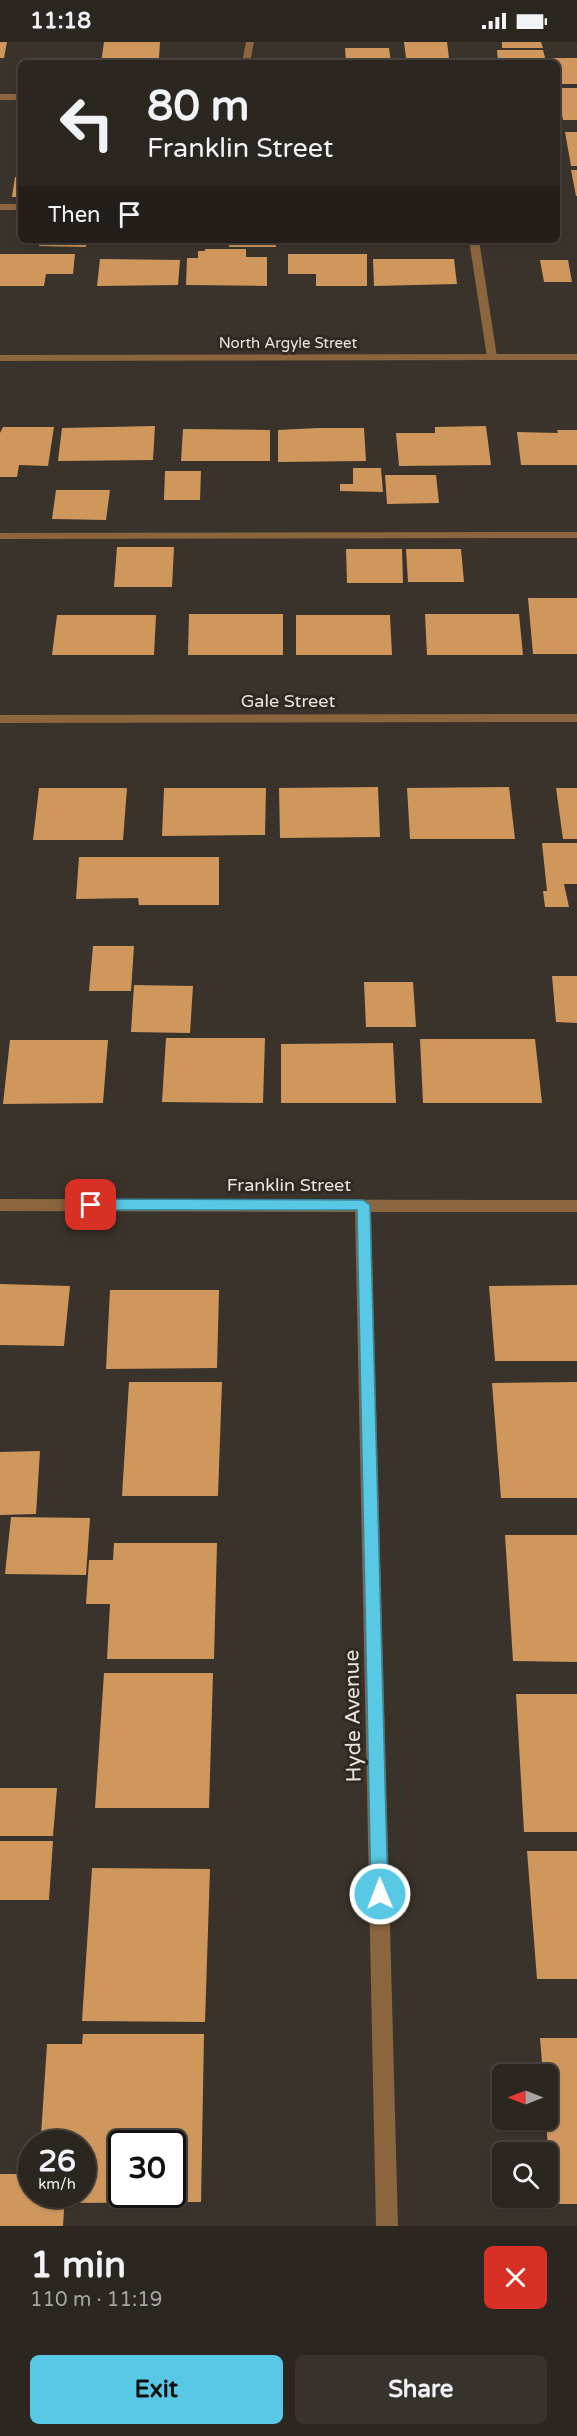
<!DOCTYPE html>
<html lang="en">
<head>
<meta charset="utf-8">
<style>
	body { margin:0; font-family:"Varela Round",sans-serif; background:#38322d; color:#f1f3f6; height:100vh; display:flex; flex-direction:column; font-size:22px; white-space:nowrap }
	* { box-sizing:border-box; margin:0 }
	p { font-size:20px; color:#a6a5a5 }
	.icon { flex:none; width:33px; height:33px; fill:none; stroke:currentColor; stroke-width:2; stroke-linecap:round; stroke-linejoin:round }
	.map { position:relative; height:2184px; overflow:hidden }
	.sheet { display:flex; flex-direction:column; background:#2c2620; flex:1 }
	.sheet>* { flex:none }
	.top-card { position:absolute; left:18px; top:18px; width:542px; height:183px; border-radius:9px; box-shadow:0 2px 4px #0004,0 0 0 2px #48433e; background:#2c2620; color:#f1f3f6; overflow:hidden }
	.needle { width:39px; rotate:270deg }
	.fabs { position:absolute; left:492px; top:2022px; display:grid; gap:12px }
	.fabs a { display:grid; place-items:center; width:66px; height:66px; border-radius:9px; background:#2c2620; box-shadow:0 2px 4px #0004,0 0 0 2px #48433e; font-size:30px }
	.speed { position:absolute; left:18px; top:2088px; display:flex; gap:12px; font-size:30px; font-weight:700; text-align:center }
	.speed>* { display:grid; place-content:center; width:78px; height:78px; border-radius:50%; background:#2c2620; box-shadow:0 2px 4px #0004,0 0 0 2px #48433e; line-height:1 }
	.speed small { font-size:15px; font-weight:400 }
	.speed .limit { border:3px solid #111; border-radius:9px; background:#fff; color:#111 }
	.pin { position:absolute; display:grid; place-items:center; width:51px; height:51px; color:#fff; margin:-26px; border-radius:12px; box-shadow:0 3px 9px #0006 }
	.me { position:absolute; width:66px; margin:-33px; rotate:359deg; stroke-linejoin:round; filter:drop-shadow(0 0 4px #0008) }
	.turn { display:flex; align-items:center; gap:21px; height:126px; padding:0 30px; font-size:27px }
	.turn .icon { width:78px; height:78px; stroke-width:2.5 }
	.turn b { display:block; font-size:42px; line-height:51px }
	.then { display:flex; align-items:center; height:57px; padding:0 30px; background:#0003; gap:12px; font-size:22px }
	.round { display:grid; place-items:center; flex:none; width:63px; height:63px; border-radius:9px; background:#38322d }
	.summary { display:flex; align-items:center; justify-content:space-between; height:102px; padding:0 30px }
	h1 { font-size:36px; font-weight:800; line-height:45px }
	.action { display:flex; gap:12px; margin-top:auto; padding:12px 30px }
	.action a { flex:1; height:69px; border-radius:9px; background:#58c8e4; color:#111; font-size:24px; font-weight:800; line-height:69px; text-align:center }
	.action a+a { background:#38322d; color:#f1f3f6 }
	.status { display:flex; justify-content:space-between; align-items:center; height:42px; padding:0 30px; background:#2c2620; direction:ltr }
	.status svg { height:16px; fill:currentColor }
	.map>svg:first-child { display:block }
	.building { fill:#cf975c; fill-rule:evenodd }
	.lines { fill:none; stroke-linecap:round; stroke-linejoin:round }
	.service { fill:#8a653e; fill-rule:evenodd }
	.minor { fill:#8a653e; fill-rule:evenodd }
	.tertiary { fill:#8a653e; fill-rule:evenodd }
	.route { fill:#58c8e4; stroke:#398294; stroke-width:1.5 }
	.labels { text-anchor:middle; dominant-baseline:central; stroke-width:6; stroke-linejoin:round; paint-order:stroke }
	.far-street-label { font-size:15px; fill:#e9e4e0; stroke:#302922 }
	.street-label { font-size:18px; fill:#e9e4e0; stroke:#302922 }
	.near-street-label { font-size:21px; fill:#e9e4e0; stroke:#302922 }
</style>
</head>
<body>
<div class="status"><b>11:18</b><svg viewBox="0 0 49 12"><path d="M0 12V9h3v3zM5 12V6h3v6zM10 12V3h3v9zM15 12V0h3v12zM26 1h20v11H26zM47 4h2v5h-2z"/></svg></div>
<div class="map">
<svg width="577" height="2184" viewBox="0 0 577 2184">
	<rect width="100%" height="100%" fill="#3a332b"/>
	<!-- building -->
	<path class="building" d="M0 0H7L4 16H0Z
		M104 0H160L159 16H137V21H101Z
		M404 0H447L449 16H406Z
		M502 0H541L543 6H502Z
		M345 6H389L391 21H346Z
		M497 8H543L546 19 498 20Z
		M552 16H577V42H557L556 21H553Z
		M557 46H577V78H563Z
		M565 90H577V124H571Z
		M571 128H577V154H576Z
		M15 135H21V155H12Z
		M40 198H87L86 205 39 204Z
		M229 198H275L276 205H229Z
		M205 207H246V215H267V244L186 243 187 216H198V209H205Z
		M0 212H75L73 232H46L44 244H0Z
		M288 212H367V244H316V232H288Z
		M100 217 180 218 178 243 97 244Z
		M373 217H454L457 242 374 244Z
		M540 218H568L572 240H544Z
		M155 384 153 418 58 419 62 386Z
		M486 384 491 423 399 424 396 391H435V385Z
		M3 385H54L48 424 19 423 17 435H0V391Z
		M318 386H364L366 419 278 420V388Z
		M183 387 270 388V419H181Z
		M557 388H577V423H521L517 390 558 391Z
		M353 426H381L383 450 340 449V442H353Z
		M165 429H201L200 458H164Z
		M385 433H436L439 461 387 462Z
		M56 448H110L106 478 52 477Z
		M117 505H174L172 545H114Z
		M346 507H402L403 541H347Z
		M406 507H461L464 540H408Z
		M528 556H577V612H533Z
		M189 572H283V613H188Z
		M425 572H519L523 613H427Z
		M57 573H156L154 613H52Z
		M296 573H390L392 613H296Z
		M378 745 380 795 280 796 279 746Z
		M509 745 515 797H410L407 746Z
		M39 746H127L123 798H33Z
		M164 746H266L265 793 162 794Z
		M556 746H577V797H563Z
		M542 801H577V842H564L569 865H545L543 849H547Z
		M79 815H219V863H139L138 856 76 857Z
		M93 904H134L131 949H89Z
		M552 934H577V981L556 980Z
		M364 940H413L416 985H366Z
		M134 943 193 944 190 991 131 990Z
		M166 996H265L263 1061 162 1060Z
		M420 997H535L542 1061H423Z
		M10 998H108L103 1061 3 1062Z
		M393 1001 396 1061H281V1002Z
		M0 1242 70 1244 64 1304 0 1303Z
		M577 1243V1319H495L489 1244Z
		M110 1248H219L217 1326 106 1327Z
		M129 1340H222L218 1454H122Z
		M577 1340V1456H501L492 1341Z
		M40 1409 36 1472 0 1473V1410Z
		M11 1475 90 1476 86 1533 5 1532Z
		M505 1493H577V1620L513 1619Z
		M114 1501H217L214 1617H107L110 1562H86L89 1518H113Z
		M104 1631H213L209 1766H95Z
		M516 1652H577V1790H524Z
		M0 1746H57L53 1794H0Z
		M0 1799H53L49 1858H0Z
		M527 1809H577V1937H537Z
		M92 1826 210 1827 205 1980 82 1979Z
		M83 1992H204L201 2160 73 2161V2152H82V2102H76L77 2093H41L47 2002H82ZM122 2102H172V2152H122Z
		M540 1996H577V2162H552L546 2078 548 2032H543Z
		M0 2132H32V2152H65L63 2184H0Z"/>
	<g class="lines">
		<!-- service -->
		<path class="service" d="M0 162H21V168H0Z
			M469 198H479L497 315 492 318 487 315Z
			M577 490V496L0 497V491Z"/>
		<!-- minor -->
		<path class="minor" d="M246 0H254L250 21H242Z
			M0 52H21V58H0Z
			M577 672V680L0 681V673Z
			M0 1157 577 1158V1170H371L398 2184H376L355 1170 0 1169Z"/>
		<!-- tertiary -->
		<path class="tertiary" d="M577 312V318L0 319V313Z"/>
	</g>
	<!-- route -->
	<path class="route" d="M91 1157 363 1158 370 1163 388 1852 386 1858 380 1860 373 1858 371 1852 357 1168H91L84 1163Z"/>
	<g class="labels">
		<!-- far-street labels -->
		<g class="far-street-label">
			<text x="288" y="301">North Argyle Street</text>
		</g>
		<!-- street labels -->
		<g class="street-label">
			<text x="288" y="659">Gale Street</text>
			<text x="289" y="1143">Franklin Street</text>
		</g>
		<!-- near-street labels -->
		<g class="near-street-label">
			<text transform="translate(353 1674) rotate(-91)">Hyde Avenue</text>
		</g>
	</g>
</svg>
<div class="fabs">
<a><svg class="needle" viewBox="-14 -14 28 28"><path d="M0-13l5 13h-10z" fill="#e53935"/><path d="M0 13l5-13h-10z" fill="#a6a5a5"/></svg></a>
<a><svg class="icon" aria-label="search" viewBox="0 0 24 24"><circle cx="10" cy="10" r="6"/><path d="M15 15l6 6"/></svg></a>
</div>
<div class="speed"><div>26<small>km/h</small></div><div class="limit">30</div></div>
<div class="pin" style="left:91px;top:1163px;background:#d93025"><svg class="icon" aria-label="arrive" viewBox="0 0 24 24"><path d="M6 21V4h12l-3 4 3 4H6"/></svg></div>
<svg class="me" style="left:380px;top:1852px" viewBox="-20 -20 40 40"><circle r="17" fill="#58c8e4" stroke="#fff" stroke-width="3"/><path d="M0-11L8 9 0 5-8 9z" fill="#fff"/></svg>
<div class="top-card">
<div class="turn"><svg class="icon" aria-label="left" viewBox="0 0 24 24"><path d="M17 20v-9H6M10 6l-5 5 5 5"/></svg><div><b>80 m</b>Franklin Street</div></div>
<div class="then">Then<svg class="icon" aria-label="arrive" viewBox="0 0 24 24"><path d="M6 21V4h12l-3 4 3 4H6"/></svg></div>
</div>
</div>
<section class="sheet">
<div class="summary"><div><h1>1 min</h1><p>110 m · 11:19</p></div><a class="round" style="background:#d93025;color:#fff"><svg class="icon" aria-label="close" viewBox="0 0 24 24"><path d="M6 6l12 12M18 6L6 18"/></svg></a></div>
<div class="action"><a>Exit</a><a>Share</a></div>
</section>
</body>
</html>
